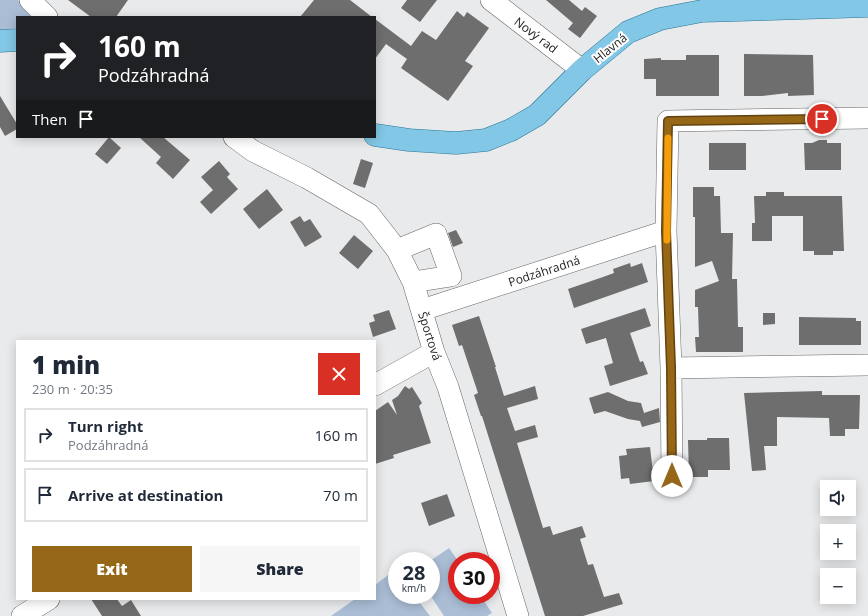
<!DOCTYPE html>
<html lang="en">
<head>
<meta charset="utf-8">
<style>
	body { margin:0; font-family:"Open Sans",sans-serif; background:#f6f6f7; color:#1f2937; height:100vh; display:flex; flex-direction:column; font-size:15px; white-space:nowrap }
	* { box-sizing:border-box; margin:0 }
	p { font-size:13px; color:#747a83 }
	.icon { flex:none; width:22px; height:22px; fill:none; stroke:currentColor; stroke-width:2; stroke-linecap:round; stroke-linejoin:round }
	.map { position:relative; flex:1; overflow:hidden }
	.side { position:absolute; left:16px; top:340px; width:360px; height:260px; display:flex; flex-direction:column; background:#fff; border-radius:0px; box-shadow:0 2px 10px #0003 }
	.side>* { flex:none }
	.hud { position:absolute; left:16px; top:16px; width:360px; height:122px; border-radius:0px; box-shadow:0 2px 10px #0003; background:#202124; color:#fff; overflow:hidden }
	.fabs { position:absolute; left:820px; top:480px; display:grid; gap:8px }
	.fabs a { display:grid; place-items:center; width:36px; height:36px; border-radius:0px; background:#fff; box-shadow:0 2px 10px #0003; font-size:20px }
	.speed { position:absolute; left:388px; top:552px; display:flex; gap:8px; font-size:20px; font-weight:700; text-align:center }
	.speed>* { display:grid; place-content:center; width:52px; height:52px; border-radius:50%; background:#fff; box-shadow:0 2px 10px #0003; line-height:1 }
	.speed small { font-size:10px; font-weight:400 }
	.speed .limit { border:6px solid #d22; background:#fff; color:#111 }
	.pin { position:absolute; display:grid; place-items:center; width:34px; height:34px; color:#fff; margin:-17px; border:2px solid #fff; border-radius:50%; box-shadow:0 1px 4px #0007 }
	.me { position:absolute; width:44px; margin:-22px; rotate:0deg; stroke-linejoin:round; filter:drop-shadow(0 0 3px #0008) }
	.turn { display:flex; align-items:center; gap:14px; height:84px; padding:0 16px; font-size:18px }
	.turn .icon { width:52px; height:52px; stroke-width:2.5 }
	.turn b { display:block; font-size:28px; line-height:34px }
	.then { display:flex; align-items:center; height:38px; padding:0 16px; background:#0003; gap:8px; font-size:15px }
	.round { display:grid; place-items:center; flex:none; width:42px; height:42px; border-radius:0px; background:#f6f6f7 }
	.head { display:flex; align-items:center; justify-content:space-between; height:68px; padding:0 16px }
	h1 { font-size:24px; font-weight:800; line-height:30px }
	.primary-button { display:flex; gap:8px; margin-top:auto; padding:8px 16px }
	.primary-button a { flex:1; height:46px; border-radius:0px; background:#966717; color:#fff; font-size:16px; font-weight:800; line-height:46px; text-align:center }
	.primary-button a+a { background:#f6f6f7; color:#1f2937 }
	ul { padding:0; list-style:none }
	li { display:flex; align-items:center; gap:12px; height:54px; margin:0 8px 6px; padding:0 8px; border:2px solid #e0e1e3; border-radius:0px }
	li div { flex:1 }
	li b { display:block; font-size:15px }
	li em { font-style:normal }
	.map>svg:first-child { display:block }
	.green { fill:#aabdd5 }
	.building { fill:#6f6e6e }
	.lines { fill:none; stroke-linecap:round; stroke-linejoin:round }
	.minor-casing { stroke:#666667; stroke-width:22 }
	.major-casing { stroke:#2a7597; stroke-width:23 }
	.minor { stroke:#fff; stroke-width:21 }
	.major { stroke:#82c7e6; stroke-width:22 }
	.route-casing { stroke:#62430f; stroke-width:10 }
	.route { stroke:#966717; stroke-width:7 }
	.slow { stroke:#f59e0b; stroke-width:7 }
	.labels { text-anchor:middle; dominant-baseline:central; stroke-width:4; stroke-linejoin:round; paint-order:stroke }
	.street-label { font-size:12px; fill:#232323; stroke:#fff }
</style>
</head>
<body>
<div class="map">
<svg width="868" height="616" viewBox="0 0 868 616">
	<rect width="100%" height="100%" fill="#e9eaeb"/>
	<!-- green -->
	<path class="green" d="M0 0H18L35 17H17V28L0 30Z
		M449 548 458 561 457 595H480L492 613 487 616H444L430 595V561Z
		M396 569 397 595H414L430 616H331L355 599H375V585Z"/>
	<!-- building -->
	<path class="building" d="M68 0H128L116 17H91Z
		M314 0H350L372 17H300Z
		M407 0H437L420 22 401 8Z
		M546 0H569L582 11 585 7 597 16 580 38 568 29 573 23Z
		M457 11 464 17 467 12 489 28 465 61 473 66 448 101 401 68 407 59 386 44 375 59V19L411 46 422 31 436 40Z
		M744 54 813 55 814 95 788 96V93L762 96H744Z
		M686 55H719V96H656V79H644V59L661 58V60H686Z
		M0 96 17 124V129L5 136 0 127Z
		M109 137 121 148 107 164 95 154Z
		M139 137H163L190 160 173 179 156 163 161 157Z
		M819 140H827V143H841V170H805L804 143H812Z
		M709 143H746V170H709Z
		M361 159 373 163 365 188 353 184Z
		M219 161 230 174 227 177 238 189 211 214 200 202 213 190 201 177Z
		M693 187H714V196H720L721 233H733L732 279H737L738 327H743V352H696L695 337H699L698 307H695V290L719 281 712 261 695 267V217H693Z
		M267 189 283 210 259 229 243 209Z
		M766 192H784V196H842L844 251H833V255H814V251H803V216H772V241H752V223H755L754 196H766Z
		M300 216 304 222 310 219 322 237 305 247 290 222Z
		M456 230 463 243 453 247 448 233Z
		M354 235 373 251 358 269 339 253Z
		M630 263 631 267 642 263 648 282 574 308 568 289 603 277 614 273 613 269Z
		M645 308 651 326 630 333 640 362 643 361 648 374 610 386 604 366 613 363 606 338 586 344 581 329Z
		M389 310 396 329 373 337 369 323 375 321 373 315Z
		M763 313H775V324L763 325Z
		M479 316 496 367H495L504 396 535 386 538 399 507 408 515 431 535 425 538 437 517 443 543 528 550 526 553 535 582 526 586 537 580 539 588 565 593 564 604 597 619 593 623 604 583 616H545L482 416H481L474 395 478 393 462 345 459 346 452 325Z
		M799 317 856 318V321H861V345H799Z
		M405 386 409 389 412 387 422 403 419 406 431 443 393 455 394 458 375 464V411L388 402 397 415 392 400 398 396Z
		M822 391V395H860L859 429H845V436H830L829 418 777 417V446H764L766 470 752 471 744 393Z
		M608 392 628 401 641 403 644 413 659 408 660 422 642 427 640 421 628 419 605 411 594 414 589 398Z
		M707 438H729L730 470H708V477H689L688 440H707Z
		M650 447 654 481 630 484 629 478 621 479 619 456 627 455 626 449Z
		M447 494 455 516 429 526 421 503Z
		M91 599H117L122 606 131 600 141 616H102Z"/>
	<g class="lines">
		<!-- minor casing -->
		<g class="minor-casing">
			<path id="minor" d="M30 0 47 17
				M491 0 582 70
				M234 137 253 151 307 178 369 214 397 250 413 282 434 352 448 387 518 616
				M666 231 668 121 868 118
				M397 250 436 234 451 276 413 282
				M422 310 666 231 671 368 672 476
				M671 368 868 365
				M375 385 434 352
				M22 616 49 599"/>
		</g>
		<!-- major casing -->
		<g class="major-casing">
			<path id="major" d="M0 41 17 40
				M375 135 409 140 456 143 486 140 511 130 537 115 582 70 628 32 660 19 702 11 868 6"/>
		</g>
		<!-- minor -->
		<use href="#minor" class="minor"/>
		<!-- major -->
		<use href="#major" class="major"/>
	</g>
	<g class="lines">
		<!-- route casing -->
		<g class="route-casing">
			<path id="route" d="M672 476 671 368 666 231 668 121 822 119"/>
		</g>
		<!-- route -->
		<use href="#route" class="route"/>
		<!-- slow -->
		<path class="slow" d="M667 240 668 138"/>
	</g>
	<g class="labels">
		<!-- street labels -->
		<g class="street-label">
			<text transform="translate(536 35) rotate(37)">Nový rad</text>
			<text transform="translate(610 48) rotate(-39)">Hlavná</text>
			<text transform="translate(544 271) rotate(-18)">Podzáhradná</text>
			<text transform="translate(430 336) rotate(72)">Športová</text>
		</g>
	</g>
</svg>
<div class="fabs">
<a><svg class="icon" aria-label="sound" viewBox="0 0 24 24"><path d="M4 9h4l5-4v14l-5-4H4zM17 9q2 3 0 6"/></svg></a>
<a>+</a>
<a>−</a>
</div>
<div class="speed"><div>28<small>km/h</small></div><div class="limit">30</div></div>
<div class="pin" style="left:822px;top:119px;background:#d93025"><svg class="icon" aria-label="arrive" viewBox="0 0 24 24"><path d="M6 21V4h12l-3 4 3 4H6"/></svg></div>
<svg class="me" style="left:672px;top:476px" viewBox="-20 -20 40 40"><circle r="19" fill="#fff"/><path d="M0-13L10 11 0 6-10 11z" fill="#966717"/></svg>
<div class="hud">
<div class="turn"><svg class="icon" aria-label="right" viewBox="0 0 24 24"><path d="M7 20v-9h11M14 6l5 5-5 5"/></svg><div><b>160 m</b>Podzáhradná</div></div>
<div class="then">Then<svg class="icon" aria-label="arrive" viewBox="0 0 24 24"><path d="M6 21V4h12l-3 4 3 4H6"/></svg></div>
</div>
<section class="side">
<div class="head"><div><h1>1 min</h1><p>230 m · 20:35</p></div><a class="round" style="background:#d93025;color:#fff"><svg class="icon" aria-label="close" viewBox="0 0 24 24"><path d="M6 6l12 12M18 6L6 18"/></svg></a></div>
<ul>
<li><svg class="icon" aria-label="right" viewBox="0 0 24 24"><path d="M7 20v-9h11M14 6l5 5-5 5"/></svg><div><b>Turn right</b><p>Podzáhradná</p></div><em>160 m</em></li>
<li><svg class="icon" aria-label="arrive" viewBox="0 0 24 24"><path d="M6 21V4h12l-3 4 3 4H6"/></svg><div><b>Arrive at destination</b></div><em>70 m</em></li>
</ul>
<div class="primary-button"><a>Exit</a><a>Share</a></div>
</section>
</div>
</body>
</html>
